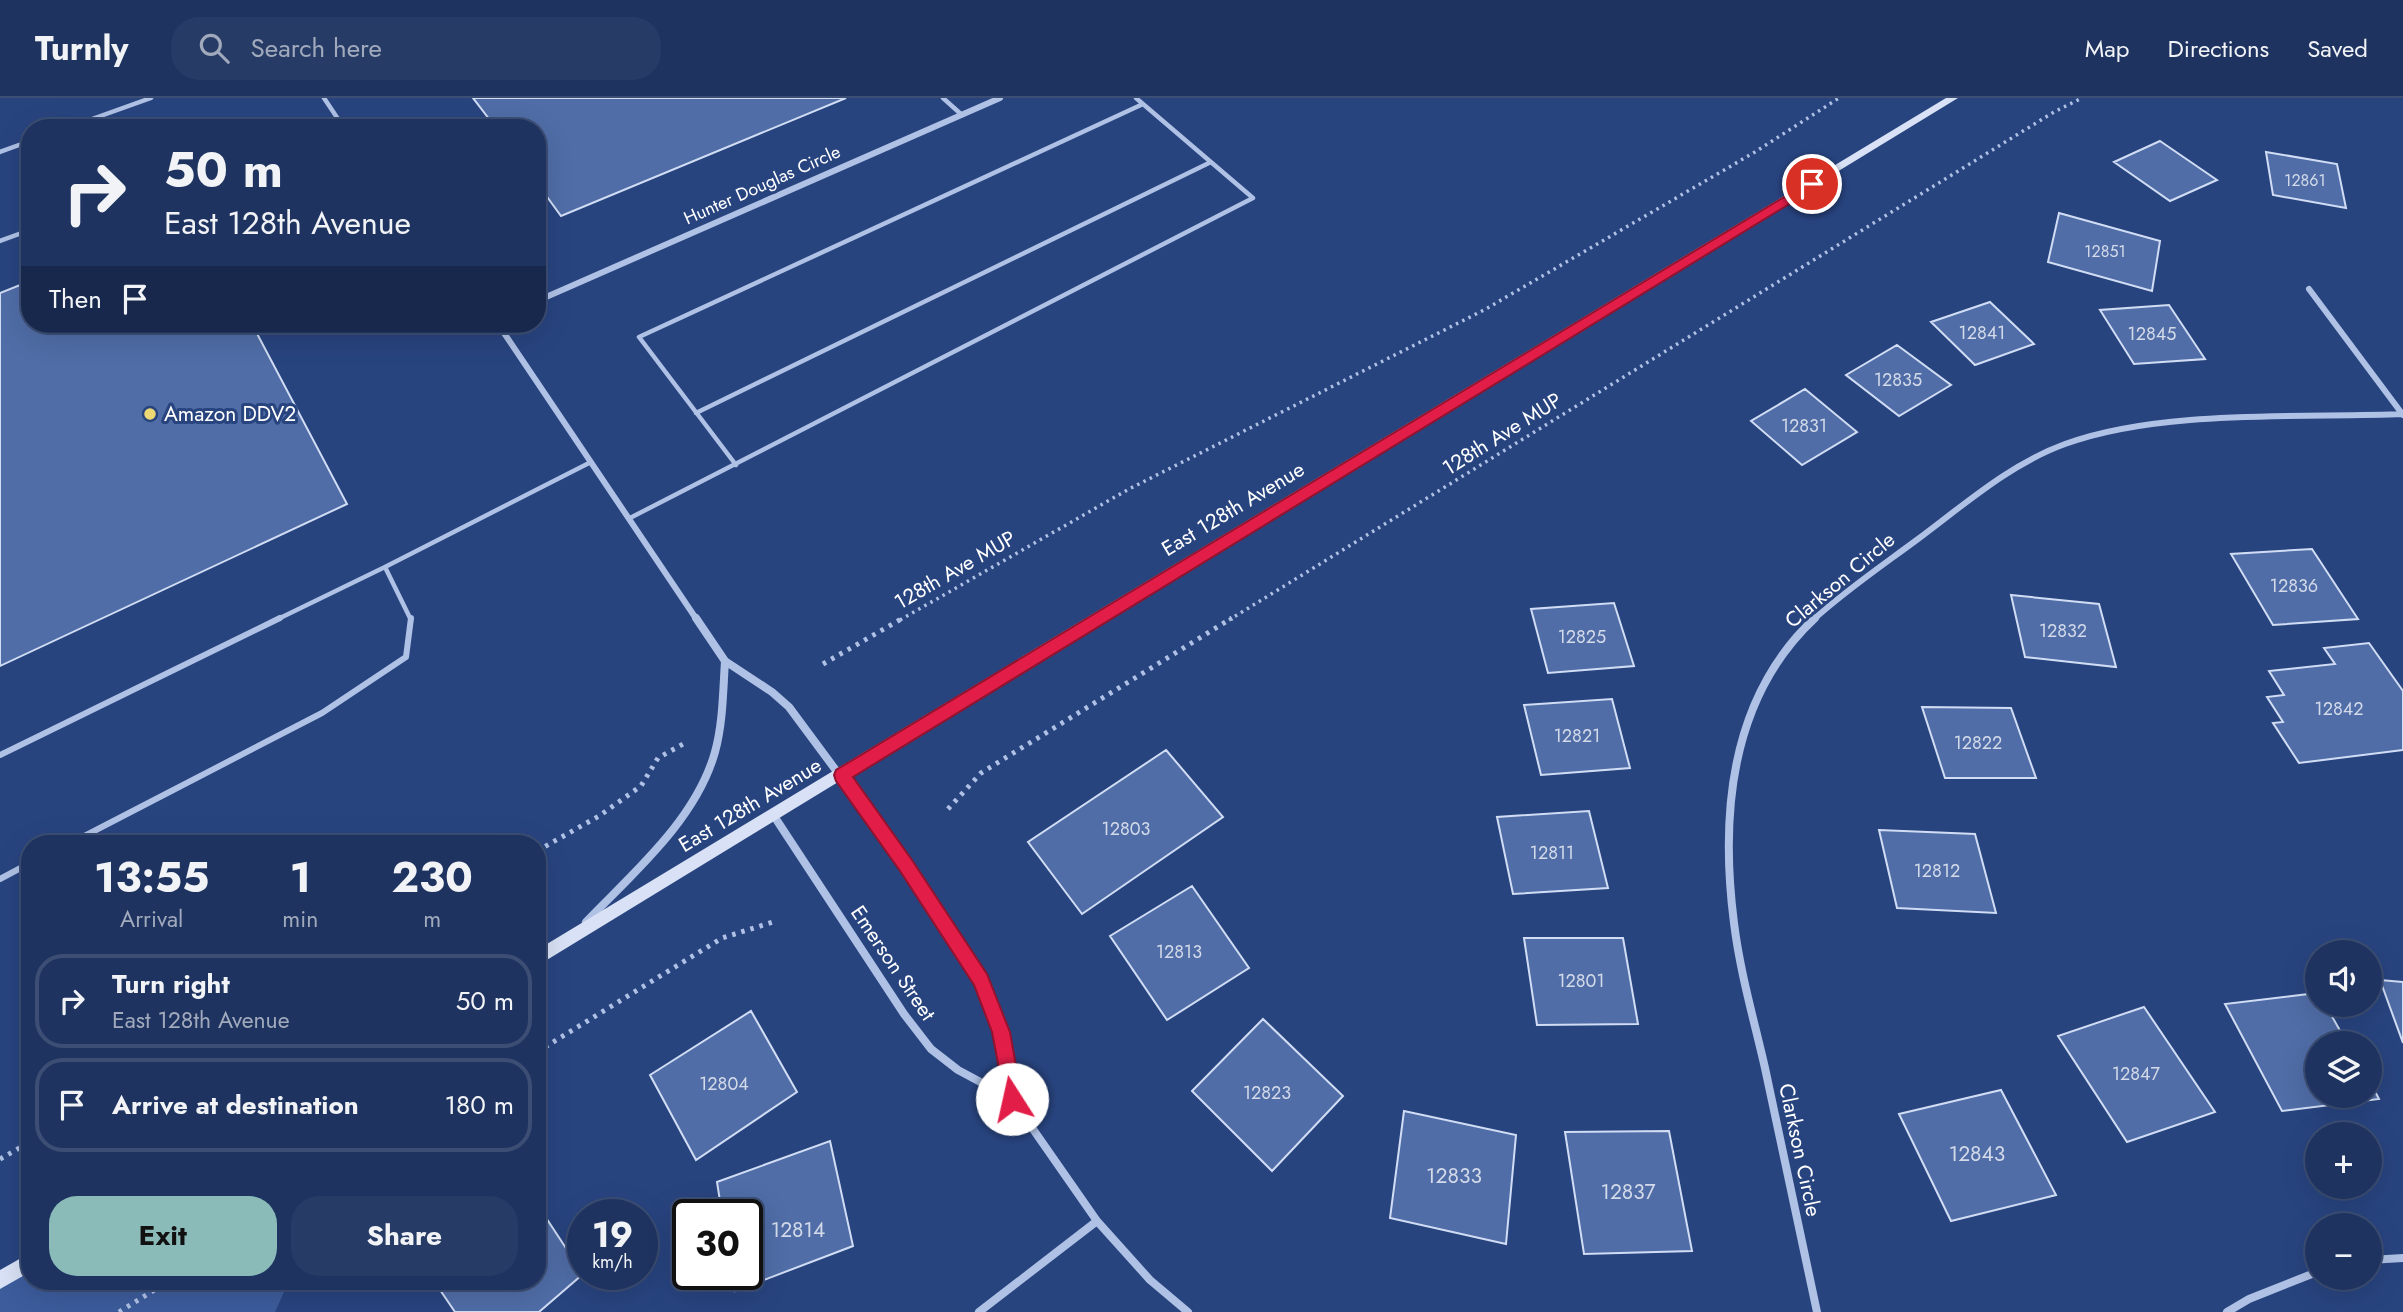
<!DOCTYPE html>
<html lang="en">
<head>
<meta charset="utf-8">
<style>
	body { margin:0; font-family:Jost,sans-serif; background:#263b65; color:#f1f3f6; height:100vh; display:flex; flex-direction:column; font-size:26px; white-space:nowrap }
	* { box-sizing:border-box; margin:0 }
	p { font-size:23px; color:#a1aabd }
	.icon { flex:none; width:38px; height:38px; fill:none; stroke:currentColor; stroke-width:2; stroke-linecap:round; stroke-linejoin:round }
	.map { position:relative; flex:1; overflow:hidden }
	.panel { position:absolute; left:21px; top:737px; width:525px; height:455px; display:flex; flex-direction:column; background:#1e335f; border-radius:28px; box-shadow:0 7px 28px #0002,0 0 0 2px #3c4e74 }
	.panel>* { flex:none }
	.guide { position:absolute; left:21px; top:21px; width:525px; height:214px; border-radius:28px; box-shadow:0 7px 28px #0002,0 0 0 2px #3c4e74; background:#1e335f; color:#f1f3f6; overflow:hidden }
	.buttons { position:absolute; left:2305px; top:842px; display:grid; gap:14px }
	.buttons a { display:grid; place-items:center; width:77px; height:77px; border-radius:50%; background:#1e335f; box-shadow:0 7px 28px #0002,0 0 0 2px #3c4e74; font-size:35px }
	.speed { position:absolute; left:567px; top:1101px; display:flex; gap:14px; font-size:35px; font-weight:700; text-align:center }
	.speed>* { display:grid; place-content:center; width:91px; height:91px; border-radius:50%; background:#1e335f; box-shadow:0 7px 28px #0002,0 0 0 2px #3c4e74; line-height:1 }
	.speed small { font-size:18px; font-weight:400 }
	.speed .limit { border:4px solid #111; border-radius:10px; background:#fff; color:#111 }
	.pin { position:absolute; display:grid; place-items:center; width:60px; height:60px; color:#fff; margin:-30px; border:4px solid #fff; border-radius:50%; box-shadow:0 2px 7px #0007 }
	.me { position:absolute; width:77px; margin:-38px; rotate:350deg; stroke-linejoin:round; filter:drop-shadow(0 0 5px #0008) }
	.turn { display:flex; align-items:center; gap:24px; height:147px; padding:0 28px; font-size:32px }
	.turn .icon { width:91px; height:91px; stroke-width:2.5 }
	.turn b { display:block; font-size:49px; line-height:60px }
	.then { display:flex; align-items:center; height:66px; padding:0 28px; background:#0003; gap:14px; font-size:26px }
	.eta { display:flex; justify-content:space-evenly; align-items:center; height:119px; text-align:center }
	.eta b { font-size:42px; font-weight:700; line-height:49px }
	.primary-button { display:flex; gap:14px; margin-top:auto; padding:14px 28px }
	.primary-button a { flex:1; height:80px; border-radius:28px; background:#8bbbb9; color:#111; font-size:28px; font-weight:700; line-height:80px; text-align:center }
	.primary-button a+a { background:#263b65; color:#f1f3f6 }
	ul { padding:0; list-style:none }
	li { display:flex; align-items:center; gap:21px; height:94px; margin:0 14px 10px; padding:0 14px; border:4px solid #3c4e74; border-radius:28px }
	li div { flex:1 }
	li b { display:block; font-size:26px }
	li em { font-style:normal }
	header { display:flex; align-items:center; gap:42px; box-sizing:border-box; height:98px; padding:0 35px; background:#1e335f; border-bottom:2px solid #3c4e74 }
	header strong { font-size:33px }
	nav { display:flex; gap:38px; margin-inline-start:auto; font-size:24px }
	.search { width:490px; height:63px; background:#263b65; display:flex; align-items:center; gap:18px; box-sizing:border-box; padding:0 24px; border-radius:28px; color:#a1aabd; font-size:26px }
	.map>svg:first-child { display:block }
	.green { fill:#3c5c9c }
	.building { fill:#506da7; stroke:#d1ddf4; stroke-width:2 }
	.lines { fill:none; stroke-linecap:round; stroke-linejoin:round }
	.path-far1 { stroke:#afc1e5; stroke-width:3.5; stroke-dasharray:2.5 4.5; stroke-linecap:butt }
	.path { stroke:#afc1e5; stroke-width:5; stroke-dasharray:3.5 6; stroke-linecap:butt }
	.lane-far1 { stroke:#afc1e5; stroke-width:4.5 }
	.lane { stroke:#afc1e5; stroke-width:6 }
	.street-far1 { stroke:#afc1e5; stroke-width:6 }
	.street { stroke:#afc1e5; stroke-width:8 }
	.secondary { fill:#d8e1f5; fill-rule:evenodd }
	.route { fill:#e11d48; stroke:#92132f; stroke-width:2 }
	.poi-dot { fill:#edd875; stroke:#28447f; stroke-width:2.5 }
	.labels { text-anchor:middle; dominant-baseline:central; stroke-width:6; stroke-linejoin:round; paint-order:stroke }
	.far-number-label { font-size:16px; fill:#d3dae9 }
	.far-street-label { font-size:18px; fill:#fff; stroke:#28447f }
	.number-label { font-size:18px; fill:#d3dae9 }
	.poi-label { font-size:21px; fill:#fff; stroke:#28447f; text-anchor:start }
	.street-label { font-size:21px; fill:#fff; stroke:#28447f }
	.near-number-label { font-size:21px; fill:#d3dae9 }
</style>
</head>
<body>
<header>
<strong>Turnly</strong>
<div class="search"><svg class="icon" aria-label="search" viewBox="0 0 24 24"><circle cx="10" cy="10" r="6"/><path d="M15 15l6 6"/></svg>Search here</div>
<nav><a>Map</a><a>Directions</a><a>Saved</a></nav>
</header>
<div class="map">
<svg width="2403" height="1214" viewBox="0 0 2403 1214">
	<rect width="100%" height="100%" fill="#28447f"/>
	<!-- green -->
	<path class="green" d="M30 1164V1183H289L275 1214H0V1182Z"/>
	<!-- building -->
	<path class="building" d="M473 0H846L561 118 537 85V30H496Z
		M2160 43 2217 82 2170 103 2114 64Z
		M2266 54 2337 66 2346 110 2273 97Z
		M2059 115 2160 143 2152 193 2048 164Z
		M30 183V226H252L347 406 0 568V195Z
		M1990 204 2034 246 1975 267 1931 224Z
		M2169 207 2205 261 2134 266 2100 212Z
		M1897 247 1951 287 1899 318 1846 277Z
		M1805 291 1857 334 1802 367 1751 323Z
		M2312 451 2358 521 2273 527 2231 456Z
		M2011 497 2099 506 2116 569 2025 559Z
		M1614 505 1634 568 1548 575 1531 511Z
		M2369 545 2403 593V652L2299 665 2273 625 2283 624 2267 599 2284 597 2269 573 2335 566 2324 550Z
		M1612 601 1630 670 1541 677 1524 607Z
		M1922 609 2011 610 2036 680H1945Z
		M1166 652 1223 719 1082 816 1028 744Z
		M1589 713 1608 790 1513 796 1497 719Z
		M1879 732 1975 736 1996 815 1897 810Z
		M1192 788 1249 870 1167 922 1110 838Z
		M1524 840H1623L1638 926 1537 927Z
		M2380 882 2403 884V945Z
		M2317 895V906H2325L2347 945H2317V998H2370V984L2379 1001 2282 1013 2225 906Z
		M2144 909 2215 1014 2127 1044 2058 938Z
		M751 913 797 994 696 1062 650 977Z
		M1263 921 1343 998 1272 1073 1192 993Z
		M2001 992 2056 1097 1951 1123 1899 1016Z
		M1404 1013 1516 1037 1506 1146 1390 1120Z
		M1669 1033 1692 1153 1584 1156 1565 1034Z
		M830 1043 853 1148 735 1193 733 1176H747V1116H722L717 1084Z
		M537 1106 583 1176 539 1214H455L434 1183H537Z"/>
	<g class="lines">
		<!-- path-far1 -->
		<path class="path-far1" d="M900 522 1129 391 1484 212 1755 54 1839 0
			M1229 522 2054 14 2082 0"/>
		<!-- path -->
		<path class="path" d="M823 566 903 520
			M948 711 981 675 1232 520
			M537 753 599 718 641 688 658 660 683 646
			M537 954 722 840 773 824
			M0 1061 30 1044
			M119 1214 169 1183"/>
		<!-- lane-far1 -->
		<path class="lane-far1" d="M324 0 344 30
			M943 0 962 17
			M67 30 151 0
			M0 54 30 43
			M0 143 30 132
			M696 315 1211 64
			M736 367 639 239 1143 6
			M630 420 1253 100 1136 0
			M276 522 385 469
			M411 522 385 469 591 364"/>
		<!-- lane -->
		<path class="lane" d="M0 657 280 520
			M69 746 322 615 406 559 411 520
			M0 781 30 765"/>
		<!-- street-far1 -->
		<path class="street-far1" d="M2309 191 2403 317
			M537 203 1000 0
			M498 226 697 522
			M1813 522C1846 492 1883 467 1918 441 1965 406 2010 366 2065 346 2160 311 2301 320 2403 316"/>
		<!-- street -->
		<path class="street" d="M696 520 725 563 772 594 789 609 892 748 967 858 993 908 1001 934 1012 1001 1097 1123 1150 1182 1188 1214
			M1815 520C1730 599 1720 716 1734 825 1740 874 1754 922 1765 970 1782 1052 1800 1133 1817 1214
			M774 718 904 916 931 951 958 972 1012 1001
			M586 824C633 775 696 722 715 654 723 625 723 593 725 563
			M2370 1162 2403 1160
			M979 1214 1097 1123
			M2227 1214 2249 1201 2317 1174"/>
		<!-- secondary -->
		<path class="secondary" d="M1946 0H1958L537 868V852Z
			M30 1155V1174L0 1191V1172Z"/>
	</g>
	<!-- route -->
	<path class="route" d="M1812 82 1817 84V89L853 679 912 762 987 876 1010 934 1022 1001 1019 1007 1012 1010 1006 1007 992 934 974 887 900 773 836 683 834 677 836 672Z"/>
	<!-- markers -->
	<circle class="poi-dot" cx="150" cy="316" r="7"/>
	<g class="labels">
		<!-- far-number labels -->
		<g class="far-number-label">
			<text x="2305" y="82">12861</text>
			<text x="2105" y="153">12851</text>
		</g>
		<!-- far-street labels -->
		<g class="far-street-label">
			<text transform="translate(762 87) rotate(-24)">Hunter Douglas Circle</text>
		</g>
		<!-- number labels -->
		<g class="number-label">
			<text x="1982" y="235">12841</text>
			<text x="2152" y="236">12845</text>
			<text x="1898" y="282">12835</text>
			<text x="1804" y="328">12831</text>
			<text x="2294" y="488">12836</text>
			<text x="2063" y="533">12832</text>
			<text x="1582" y="539">12825</text>
			<text x="2339" y="611">12842</text>
			<text x="1577" y="638">12821</text>
			<text x="1978" y="645">12822</text>
			<text x="1126" y="731">12803</text>
			<text x="1552" y="755">12811</text>
			<text x="1937" y="773">12812</text>
			<text x="1179" y="854">12813</text>
			<text x="1581" y="883">12801</text>
			<text x="2136" y="976">12847</text>
			<text x="724" y="986">12804</text>
			<text x="1267" y="995">12823</text>
		</g>
		<!-- poi labels -->
		<g class="poi-label">
			<text x="164" y="316">Amazon DDV2</text>
		</g>
		<!-- street labels -->
		<g class="street-label">
			<text transform="translate(1502 336) rotate(-32)">128th Ave MUP</text>
			<text transform="translate(1233 411) rotate(-31)">East 128th Avenue</text>
			<text transform="translate(955 472) rotate(-30)">128th Ave MUP</text>
			<text transform="translate(1840 482) rotate(-40)">Clarkson Circle</text>
			<text transform="translate(750 707) rotate(-31)">East 128th Avenue</text>
			<text transform="translate(893 865) rotate(56)">Emerson Street</text>
			<text transform="translate(1800 1052) rotate(78)">Clarkson Circle</text>
		</g>
		<!-- near-number labels -->
		<g class="near-number-label">
			<text x="1977" y="1056">12843</text>
			<text x="1454" y="1078">12833</text>
			<text x="1628" y="1094">12837</text>
			<text x="798" y="1132">12814</text>
		</g>
	</g>
</svg>
<div class="buttons">
<a><svg class="icon" aria-label="sound" viewBox="0 0 24 24"><path d="M4 9h4l5-4v14l-5-4H4zM17 9q2 3 0 6"/></svg></a>
<a><svg class="icon" aria-label="layers" viewBox="0 0 24 24"><path d="M12 4l9 5-9 5-9-5zM3 14l9 5 9-5"/></svg></a>
<a>+</a>
<a>−</a>
</div>
<div class="speed"><div>19<small>km/h</small></div><div class="limit">30</div></div>
<div class="pin" style="left:1812px;top:86px;background:#d93025"><svg class="icon" aria-label="arrive" viewBox="0 0 24 24"><path d="M6 21V4h12l-3 4 3 4H6"/></svg></div>
<svg class="me" style="left:1012px;top:1001px" viewBox="-20 -20 40 40"><circle r="19" fill="#fff"/><path d="M0-13L10 11 0 6-10 11z" fill="#e11d48"/></svg>
<div class="guide">
<div class="turn"><svg class="icon" aria-label="right" viewBox="0 0 24 24"><path d="M7 20v-9h11M14 6l5 5-5 5"/></svg><div><b>50 m</b>East 128th Avenue</div></div>
<div class="then">Then<svg class="icon" aria-label="arrive" viewBox="0 0 24 24"><path d="M6 21V4h12l-3 4 3 4H6"/></svg></div>
</div>
<section class="panel">
<div class="eta">
<div><b>13:55</b><p>Arrival</p></div>
<div><b>1</b><p>min</p></div>
<div><b>230</b><p>m</p></div>
</div>
<ul>
<li><svg class="icon" aria-label="right" viewBox="0 0 24 24"><path d="M7 20v-9h11M14 6l5 5-5 5"/></svg><div><b>Turn right</b><p>East 128th Avenue</p></div><em>50 m</em></li>
<li><svg class="icon" aria-label="arrive" viewBox="0 0 24 24"><path d="M6 21V4h12l-3 4 3 4H6"/></svg><div><b>Arrive at destination</b></div><em>180 m</em></li>
</ul>
<div class="primary-button"><a>Exit</a><a>Share</a></div>
</section>
</div>
</body>
</html>
